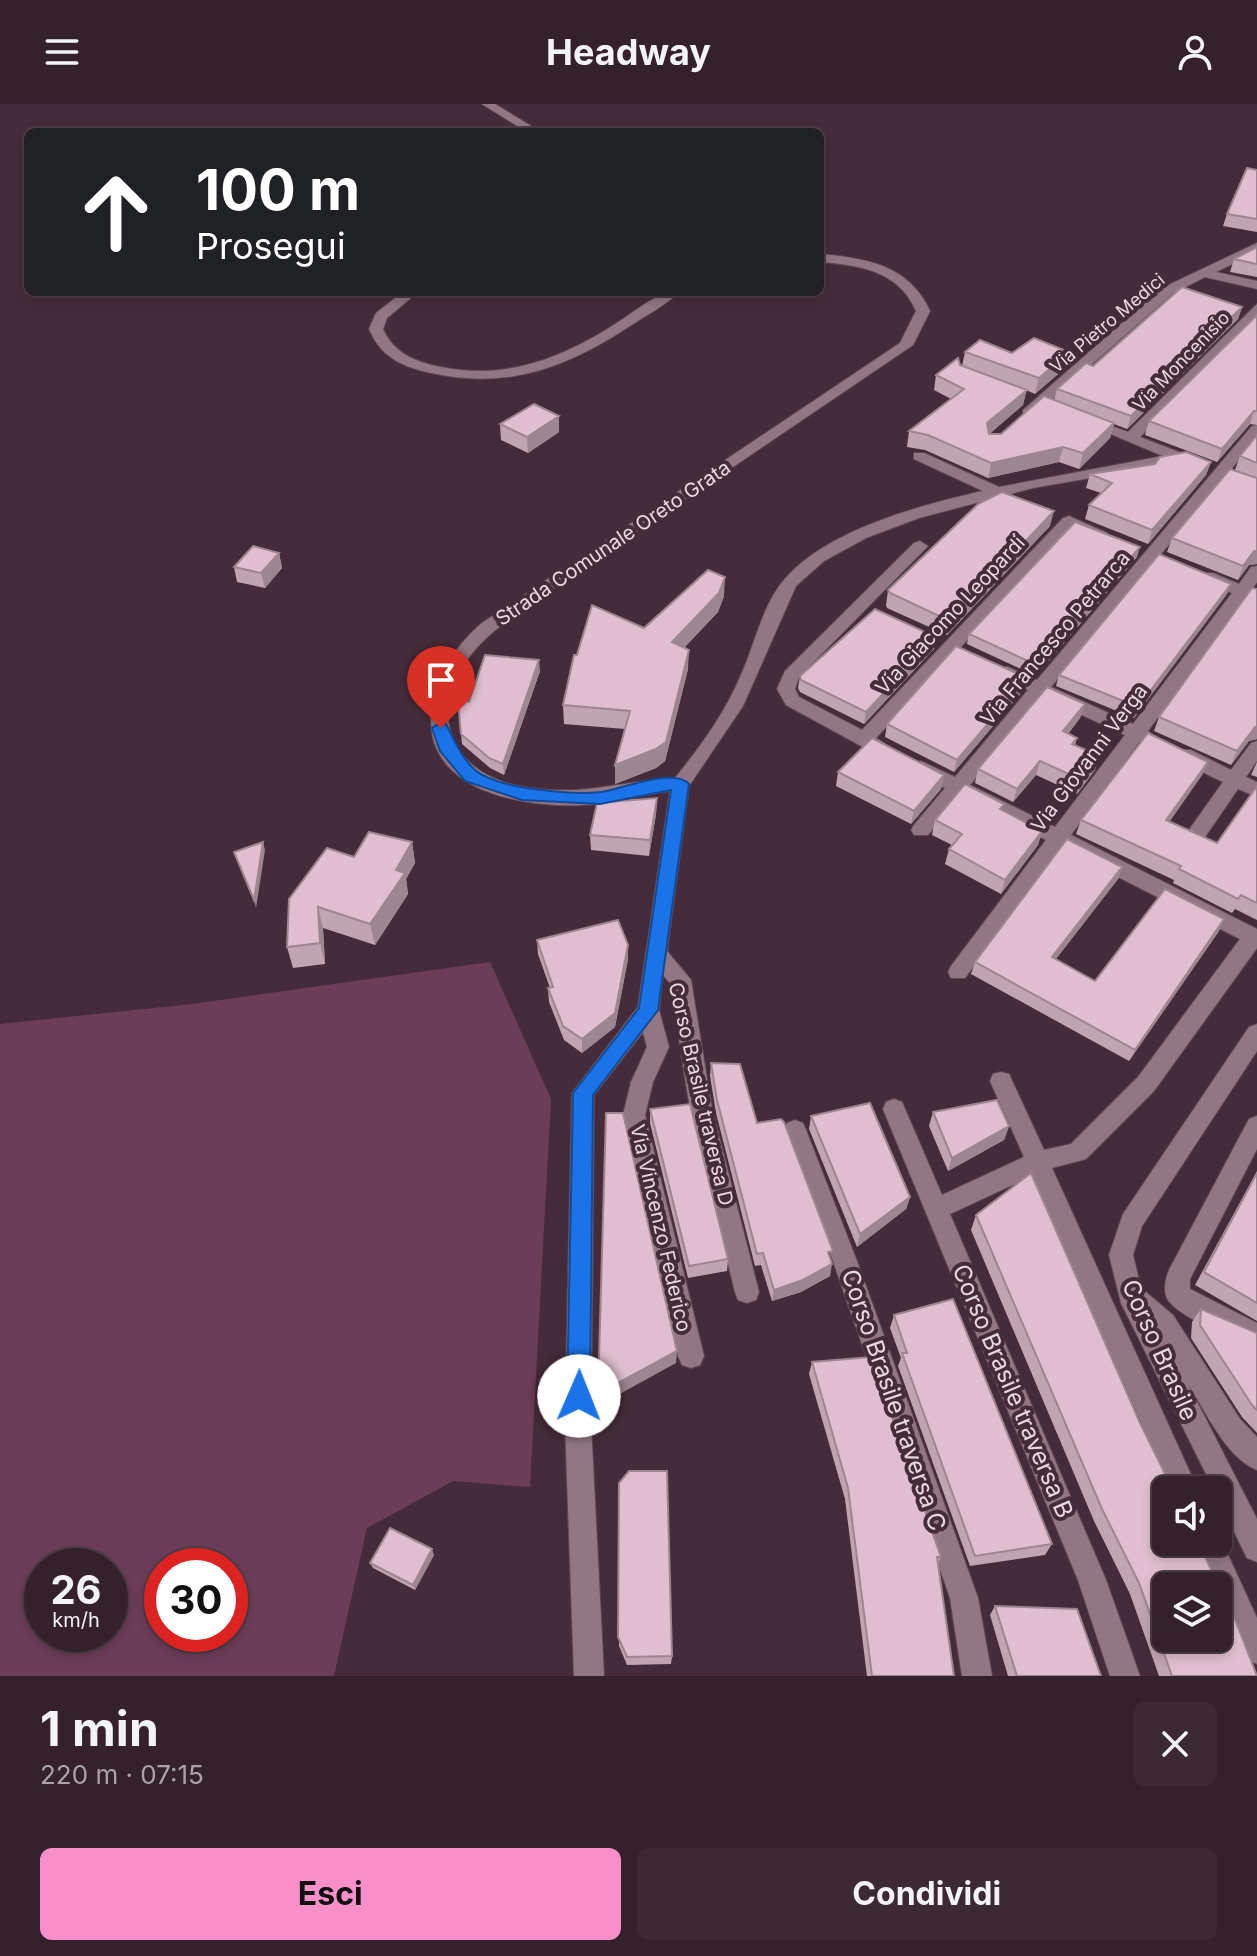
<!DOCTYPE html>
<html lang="it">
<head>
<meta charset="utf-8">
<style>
	body { margin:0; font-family:Inter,sans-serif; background:#3c2934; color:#f1f3f6; height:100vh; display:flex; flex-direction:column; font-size:30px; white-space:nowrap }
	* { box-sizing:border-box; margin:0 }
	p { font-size:26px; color:#a9a3a9 }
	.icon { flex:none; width:44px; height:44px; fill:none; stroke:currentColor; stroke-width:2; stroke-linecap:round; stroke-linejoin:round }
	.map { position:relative; height:1572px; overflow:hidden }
	.details { display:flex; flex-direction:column; background:#34212c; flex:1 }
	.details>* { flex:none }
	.hud { position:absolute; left:24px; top:24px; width:800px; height:168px; border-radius:12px; box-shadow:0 4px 12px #0003,0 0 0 2px #4e3e48; background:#202124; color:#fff; overflow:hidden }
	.tools { position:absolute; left:1152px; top:1372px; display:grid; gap:16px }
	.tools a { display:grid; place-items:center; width:80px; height:80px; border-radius:12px; background:#34212c; box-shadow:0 4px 12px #0003,0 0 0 2px #4e3e48; font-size:40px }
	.speed { position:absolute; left:24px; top:1444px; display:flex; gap:16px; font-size:40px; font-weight:700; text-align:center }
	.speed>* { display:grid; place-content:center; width:104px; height:104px; border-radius:50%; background:#34212c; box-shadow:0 4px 12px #0003,0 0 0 2px #4e3e48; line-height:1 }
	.speed small { font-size:20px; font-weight:400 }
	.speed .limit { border:12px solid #d22; background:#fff; color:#111 }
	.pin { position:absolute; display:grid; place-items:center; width:68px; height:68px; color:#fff; margin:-82px -34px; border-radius:50% 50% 50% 0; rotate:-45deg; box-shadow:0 0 8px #0007 }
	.pin .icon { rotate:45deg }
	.me { position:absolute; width:88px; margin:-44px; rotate:1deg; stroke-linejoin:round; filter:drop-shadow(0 0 6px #0008) }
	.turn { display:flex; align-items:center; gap:28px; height:168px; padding:0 40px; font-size:36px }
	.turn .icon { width:104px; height:104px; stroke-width:2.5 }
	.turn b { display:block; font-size:56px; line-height:68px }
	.round { display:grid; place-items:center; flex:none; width:84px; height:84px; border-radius:12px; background:#3c2934 }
	.overview { display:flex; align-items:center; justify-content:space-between; height:136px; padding:0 40px }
	h1 { font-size:48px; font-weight:700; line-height:60px }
	.primary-button { display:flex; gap:16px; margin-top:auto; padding:16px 40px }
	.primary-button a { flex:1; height:92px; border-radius:12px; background:#f98fca; color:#111; font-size:32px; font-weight:700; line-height:92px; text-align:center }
	.primary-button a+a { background:#3c2934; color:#f1f3f6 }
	header { display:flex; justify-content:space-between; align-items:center; height:104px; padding:0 40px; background:#34212c; font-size:36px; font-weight:700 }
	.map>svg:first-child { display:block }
	.green { fill:#6c3d57; fill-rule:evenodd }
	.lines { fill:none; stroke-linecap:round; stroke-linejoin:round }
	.minor-casing { stroke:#604855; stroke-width:2 }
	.minor { fill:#927684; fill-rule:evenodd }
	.wall { fill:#c1a3b2 }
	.shaded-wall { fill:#9d8591 }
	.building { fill:#e0becf; stroke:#9d8591; stroke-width:2; fill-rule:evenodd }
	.route { fill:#1a73e8; stroke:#114b97; stroke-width:2 }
	.labels { text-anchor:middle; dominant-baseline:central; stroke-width:8; stroke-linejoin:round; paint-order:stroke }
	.far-street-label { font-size:18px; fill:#e9d8e0; stroke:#462c3a }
	.street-label { font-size:20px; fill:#e9d8e0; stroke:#462c3a }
	.near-street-label { font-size:24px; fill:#e9d8e0; stroke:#462c3a }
</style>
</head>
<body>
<header><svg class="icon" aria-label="menu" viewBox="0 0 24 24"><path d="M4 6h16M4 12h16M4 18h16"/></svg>Headway<svg class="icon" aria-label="person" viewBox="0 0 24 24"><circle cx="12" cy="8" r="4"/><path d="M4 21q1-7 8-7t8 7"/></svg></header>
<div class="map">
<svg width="1257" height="1572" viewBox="0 0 1257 1572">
	<rect width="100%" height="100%" fill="#462c3a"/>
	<!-- green -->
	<path class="green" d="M490 858 551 995 530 1383 453 1377 367 1424 334 1572H0V920L192 900ZM42 1462H110V1530H42ZM162 1462H230V1530H162Z"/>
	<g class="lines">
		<!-- minor casing -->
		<g class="minor-casing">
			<path id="minor" d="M482 0H495L541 28H527Z
				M1257 139V148L1216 168 1257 177V185L1205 173 1172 190 1033 312H1023V306L1162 184Z
				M820 150C866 154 909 161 930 207L913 241 535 497C512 514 487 529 470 552 424 616 454 673 529 684 584 692 622 677 675 674 701 642 725 609 741 571 755 540 762 502 784 476 826 426 921 401 983 387L914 355V349H924L999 383 1163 352 1082 318 1089 314 1128 328 1257 200V212L1140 333 1187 351V357L1033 384 919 414 866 434 824 457 796 482 743 602 689 682 667 847 691 876 712 1005 759 1188 756 1196 747 1199 738 1196 735 1188 690 1005 670 879 663 871 659 906 669 943 653 978 645 1011 704 1252 700 1261 691 1264 682 1261 678 1252 623 1011 631 978 647 943 643 928 594 991 591 1320 604 1572H574L565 1320 572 989 638 903 670 687C641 690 613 699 584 701 527 704 429 689 431 614 432 577 454 543 482 519L900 239 916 207C899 167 860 161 820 158Z
				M403 188H418L387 214 383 225C394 250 416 258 441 263 507 277 565 253 620 217 639 205 656 188 679 188 666 201 648 210 633 220 568 263 510 286 431 269 402 263 381 253 369 225L376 209Z
				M1257 321V334L1051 583 1133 620 1232 489 1201 477V469H1213L1239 480 1251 463 1257 462V478L1252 485 1257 487V498L1245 494 1148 627 1156 634 1153 638H1139L1071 731 1257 825V844L1154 987 1086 1055 1052 1064 1198 1386H1171L1032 1072 950 1110 1106 1476 1140 1572H1110L1078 1476 883 1005 886 998 894 995 902 998 942 1091 1024 1053 990 977 993 970 1001 968 1009 970 1044 1046 1071 1040 1138 973 1240 835 1061 744 965 874H951L948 868 951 862 1046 736 960 692 928 731H914L911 726 914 721 945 684 914 669 912 664 921 657 955 673 1028 586 996 571 993 567 996 563H1008L1037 576 1252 322ZM1043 593 1125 631 1055 723 970 681Z
				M1069 412 1107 429 1099 434 1072 424 876 634 901 650 899 655H885L786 601 777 585 785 567 914 439 920 437 928 442 799 573 795 585 799 593 862 626 1063 414Z
				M1257 637V657L1246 673 1257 678V693L1238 685 1205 733H1191L1188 728 1191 723 1223 678 1177 656 1175 651 1177 646H1191L1231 666 1251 639Z
				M1257 920V947L1142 1122 1133 1151 1141 1184 1173 1211 1240 1315 1257 1333V1366C1225 1353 1206 1307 1188 1280L1257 1415V1458L1247 1454 1218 1395V1386H1214L1121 1199 1109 1151 1123 1110 1249 923Z
				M1257 1012V1045L1190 1175V1185L1257 1219V1244C1236 1236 1180 1214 1168 1196 1163 1188 1165 1175 1169 1166L1249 1015Z
				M795 1016 803 1019 806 1026 857 1157 978 1494 992 1572H962L950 1494 833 1157 784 1026 787 1019Z
				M1218 1429 1257 1514V1560L1247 1556 1218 1492V1482H1214L1194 1438H1218Z"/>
		</g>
		<!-- minor -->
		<use href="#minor" class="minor"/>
	</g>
	<!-- wall -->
	<path class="wall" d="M1257 66V128L1223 122 1227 110Z
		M1257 143V173L1230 168 1234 155Z
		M1242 203 1238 215 1127 325 1114 320 1110 334 1079 365 1059 358 988 374 925 346 907 343 909 327 951 295 934 286 936 271 960 261 962 262 965 248 1012 249 1065 264 1035 290 1026 286 1023 301 989 330H1001L1054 296 1057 285 1093 262Z
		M1257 211V321L1250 320 1217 358 1145 331 1149 317Z
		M559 312V328L528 349 501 336 500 320Z
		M1257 331V460L1249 461 1238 476 1167 448 1172 434 1246 370 1235 366 1240 352Z
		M1211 358 1206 371 1148 440 1085 415 1089 401 1101 389 1086 384 1090 370Z
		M1050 422 947 531 887 504 886 501 888 486Z
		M279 449 282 464 265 484 237 478 234 463Z
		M1137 453 1036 572 967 540 969 530Z
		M1257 485V635L1249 637 1231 661 1154 627 1159 613Z
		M1227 490 1134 614 1056 582 1059 571Z
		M724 492 718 508 684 544 688 565 665 657 656 664 615 680 625 625 564 620 563 601 577 551Z
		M934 545 864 620 800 588 798 584 800 572Z
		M540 567 504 671 490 664 462 640 461 630 469 598Z
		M1027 574 1023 587 954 668 885 633 887 620Z
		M1085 600 1080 614 1068 630 1077 634 1075 641 1095 666 1077 690 1036 671 1013 698 975 679 978 665Z
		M1208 658 1202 671 1169 718 1217 739 1257 682V816L1235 805 1232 809 1173 779 1174 776 1076 730 1081 716Z
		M1257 658V673L1251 671Z
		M838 668 944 671 941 685 911 720 836 682Z
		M657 694 656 710 649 752 591 746 590 731Z
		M1002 707 1042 727 1038 741 1001 790 945 760 949 745 952 741 932 731 935 716Z
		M412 738 415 759 406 775 408 790 375 841 323 824 325 860 293 864 287 843 354 753Z
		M1122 763 1118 775 1056 855 1095 877 1219 827 1129 957 971 870 975 858Z
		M537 836 628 855 615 923 582 949 564 936 549 898 548 884H550L538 850Z
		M711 959 757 1019 831 1156 830 1172 801 1188 772 1197 761 1161 755 1162 716 1009 710 972Z
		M650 1005 728 1155 727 1167 688 1174 650 1019Z
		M933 1008 1009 1022 1004 1036 948 1067 929 1022Z
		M811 1012 910 1093 906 1105 857 1143 809 1025Z
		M1257 1067V1217L1195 1181Z
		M976 1111 1140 1319 1257 1572H1159L1130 1490 1094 1417 971 1126Z
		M1201 1205 1257 1229V1329L1242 1313 1191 1234 1192 1218Z
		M894 1211 1052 1440 1045 1451 970 1462 898 1262 901 1254 890 1224Z
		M812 1258 941 1453 938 1459 954 1572H867L845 1395 809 1270Z
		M619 1379 672 1552 671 1560 627 1561 619 1542Z
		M434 1451 415 1486 373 1464 370 1459Z
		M995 1502 1101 1572H1008L990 1511Z"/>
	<!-- shaded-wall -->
	<path class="shaded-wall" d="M1242 203 1238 215 1127 325 1131 312Z
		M1069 248 1065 264 1035 290 1039 274Z
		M1027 286 1023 301 984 335 987 319Z
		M1254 307 1250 320 1217 358 1222 345Z
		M559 312V328L528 349 527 333Z
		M1114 319 1110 334 1079 365 1083 349Z
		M1063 343 1059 358 988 374 991 359Z
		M1211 358 1206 371 1148 440 1152 426Z
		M1054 407 1050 422 947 531 950 517Z
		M1140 443 1137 453 1036 572 1039 562Z
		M1254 447H1257V460L1249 461 1238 476 1243 462Z
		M279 449 282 464 265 484 261 469Z
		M725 473 724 492 718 508 671 557 672 538Z
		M1231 480 1227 490 1134 614 1138 603Z
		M936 533 934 545 864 620 866 608Z
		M689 546 688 565 665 657 656 664 615 680V661Z
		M539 556 540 567 504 671 503 660Z
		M1027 574 1023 587 954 668 957 656Z
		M1085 600 1080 614 1058 641 1063 627Z
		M1255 623H1257V635L1249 637 1231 661 1237 647Z
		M1100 652 1095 666 1077 690 1082 676Z
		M1040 657 1036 671 1013 698 1017 685Z
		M1208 658 1202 671 1161 730 1166 716Z
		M944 671 941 685 911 720 914 707Z
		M657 694 656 710 649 752 650 736Z
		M1042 727 1038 741 1001 790 1005 776Z
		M263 738 265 746 256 804 254 796Z
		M412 738 415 759 406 775 408 790 375 841 370 820 396 766Z
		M1122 763 1118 775 1048 865 1052 853Z
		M318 803 323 824 325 860 320 839Z
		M1224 815 1219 827 1129 957 1135 946Z
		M628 841V855L615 923 582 949V935Z
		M1009 1022 1004 1036 948 1067 952 1054Z
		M910 1093 906 1105 857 1143 860 1130Z
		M832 1160 830 1172 801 1188 772 1197 774 1186Z
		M677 1247 676 1259 598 1302V1290Z
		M432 1445 434 1451 415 1486 413 1481Z"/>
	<!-- building -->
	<path class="building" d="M1247 64 1257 66V115L1227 110Z
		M1257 143V160L1234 155Z
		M1182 183 1242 203 1131 312 1057 285 1086 259 1093 262Z
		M1257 211V307H1254L1222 345 1149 317Z
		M1034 234 1069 248 1039 274 965 248 980 236 1012 249Z
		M958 254 960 261 1027 286 987 319 989 330H1001L1044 292 1114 319 1083 349 1063 343 991 359 928 331 909 327 964 285 936 271Z
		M534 300 559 312 527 333 500 320Z
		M1257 331V359L1240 352Z
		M1186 348 1211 358 1152 426 1089 401 1112 379 1090 370 1155 360 1160 353Z
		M1230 365 1257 374V447H1254L1243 462 1172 434Z
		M1002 388 1054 407 950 517 890 489 888 486 978 400Z
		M1075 418 1140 443 1039 562 969 530Z
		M253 442 279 449 261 469 234 463Z
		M1159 450 1231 480 1138 603 1059 571Z
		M708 466 725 473 719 489 672 538 689 546 666 638 656 645 615 661 630 607 563 601 574 551H577L592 501 644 524Z
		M1252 484 1257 485V623H1255L1237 647 1159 613Z
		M875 505 936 533 866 608 801 576 800 572Z
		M956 542 1027 574 957 656 887 620Z
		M485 551 539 556 503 660 489 654 461 630 458 597 469 598Z
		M1047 583 1085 600 1063 627 1077 634 1072 640 1100 652 1082 676 1040 657 1017 685 978 665Z
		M1148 629 1208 658 1166 716 1217 739 1257 682V799L1241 791 1238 795 1179 765 1181 762 1081 716Z
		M872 634 944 671 914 707 838 668Z
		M965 680 1004 700 1000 705 1042 727 1005 776 949 745 962 730 935 716Z
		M657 694 650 736 590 731 597 699Z
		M369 728 412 738 396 766 405 769 370 820 318 803 320 839 287 843 289 795 327 744 354 753Z
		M1067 735 1122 763 1052 853 1095 877 1165 785 1224 815 1135 946 975 858Z
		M263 738 254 796 234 748Z
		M618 816 628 841 615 909 582 935 563 922 548 884 553 883 537 836Z
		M711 959 740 960 757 1019 781 1015 784 1018 833 1147 828 1148 832 1160 803 1176 774 1186 763 1149 757 1150 717 996Z
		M997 996 1009 1022 952 1054 933 1008Z
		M870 999 910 1093 860 1130 811 1012Z
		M690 1000 728 1155 689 1162 650 1005Z
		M606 1009H623L677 1247 598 1290Z
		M1031 1069 1140 1319 1173 1386H1166V1438H1198L1236 1518 1257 1572H1172L1139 1479 1102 1405 976 1111ZM1166 1482H1218V1534H1166Z
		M1257 1069V1199L1204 1168Z
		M953 1195 1052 1440 975 1452 902 1249H907L894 1211Z
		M1201 1205 1257 1229V1306L1252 1301 1200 1221Z
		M871 1253 941 1453H937L954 1572H872L848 1384 812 1258Z
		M629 1367H667L672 1552 627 1553 618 1533 619 1379Z
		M390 1424 432 1445 413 1481 370 1459Z
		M995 1502 1077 1505 1101 1572H1017Z"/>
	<!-- route -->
	<path class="route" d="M441 618 446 620C455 637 460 652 475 666 497 685 572 691 601 688 621 685 675 663 689 680L658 906 593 991 590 1292 587 1300 579 1303 570 1300 567 1292 573 989 639 904 671 686 600 700 522 696 465 677 440 647 432 624Z"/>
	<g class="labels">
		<!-- far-street labels -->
		<g class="far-street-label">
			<text transform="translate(1107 219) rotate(-40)">Via Pietro Medici</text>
			<text transform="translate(1181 257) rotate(-46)">Via Moncenisio</text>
		</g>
		<!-- street labels -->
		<g class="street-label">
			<text transform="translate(613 439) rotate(-34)">Strada Comunale Oreto Grata</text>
			<text transform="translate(950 511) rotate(-47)">Via Giacomo Leopardi</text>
			<text transform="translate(1055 534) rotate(-50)">Via Francesco Petrarca</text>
			<text transform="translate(1089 654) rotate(-53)">Via Giovanni Verga</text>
			<text transform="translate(701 990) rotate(77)">Corso Brasile traversa D</text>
			<text transform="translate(661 1124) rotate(77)">Via Vincenzo Federico</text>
		</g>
		<!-- near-street labels -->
		<g class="near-street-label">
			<text transform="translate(1160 1246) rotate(66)">Corso Brasile</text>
			<text transform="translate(1013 1287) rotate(67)">Corso Brasile traversa B</text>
			<text transform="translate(894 1296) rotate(71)">Corso Brasile traversa C</text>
		</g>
	</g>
</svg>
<div class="tools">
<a><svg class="icon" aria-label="sound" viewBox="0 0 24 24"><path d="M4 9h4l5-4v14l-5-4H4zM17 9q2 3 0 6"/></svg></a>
<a><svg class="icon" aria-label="layers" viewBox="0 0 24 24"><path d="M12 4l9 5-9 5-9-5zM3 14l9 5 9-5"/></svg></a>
</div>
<div class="speed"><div>26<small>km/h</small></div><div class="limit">30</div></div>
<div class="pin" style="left:441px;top:624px;background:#d93025"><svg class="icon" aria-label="arrive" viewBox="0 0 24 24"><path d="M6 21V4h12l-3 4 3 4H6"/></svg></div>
<svg class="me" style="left:579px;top:1292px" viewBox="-20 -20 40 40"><circle r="19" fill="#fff"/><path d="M0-13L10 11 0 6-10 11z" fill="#1a73e8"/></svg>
<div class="hud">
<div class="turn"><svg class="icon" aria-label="ahead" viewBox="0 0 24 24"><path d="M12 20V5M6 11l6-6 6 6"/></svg><div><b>100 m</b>Prosegui</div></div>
</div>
</div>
<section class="details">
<div class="overview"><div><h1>1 min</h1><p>220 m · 07:15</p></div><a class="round"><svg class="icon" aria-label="close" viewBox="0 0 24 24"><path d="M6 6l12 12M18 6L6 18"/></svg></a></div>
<div class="primary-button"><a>Esci</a><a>Condividi</a></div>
</section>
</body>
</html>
